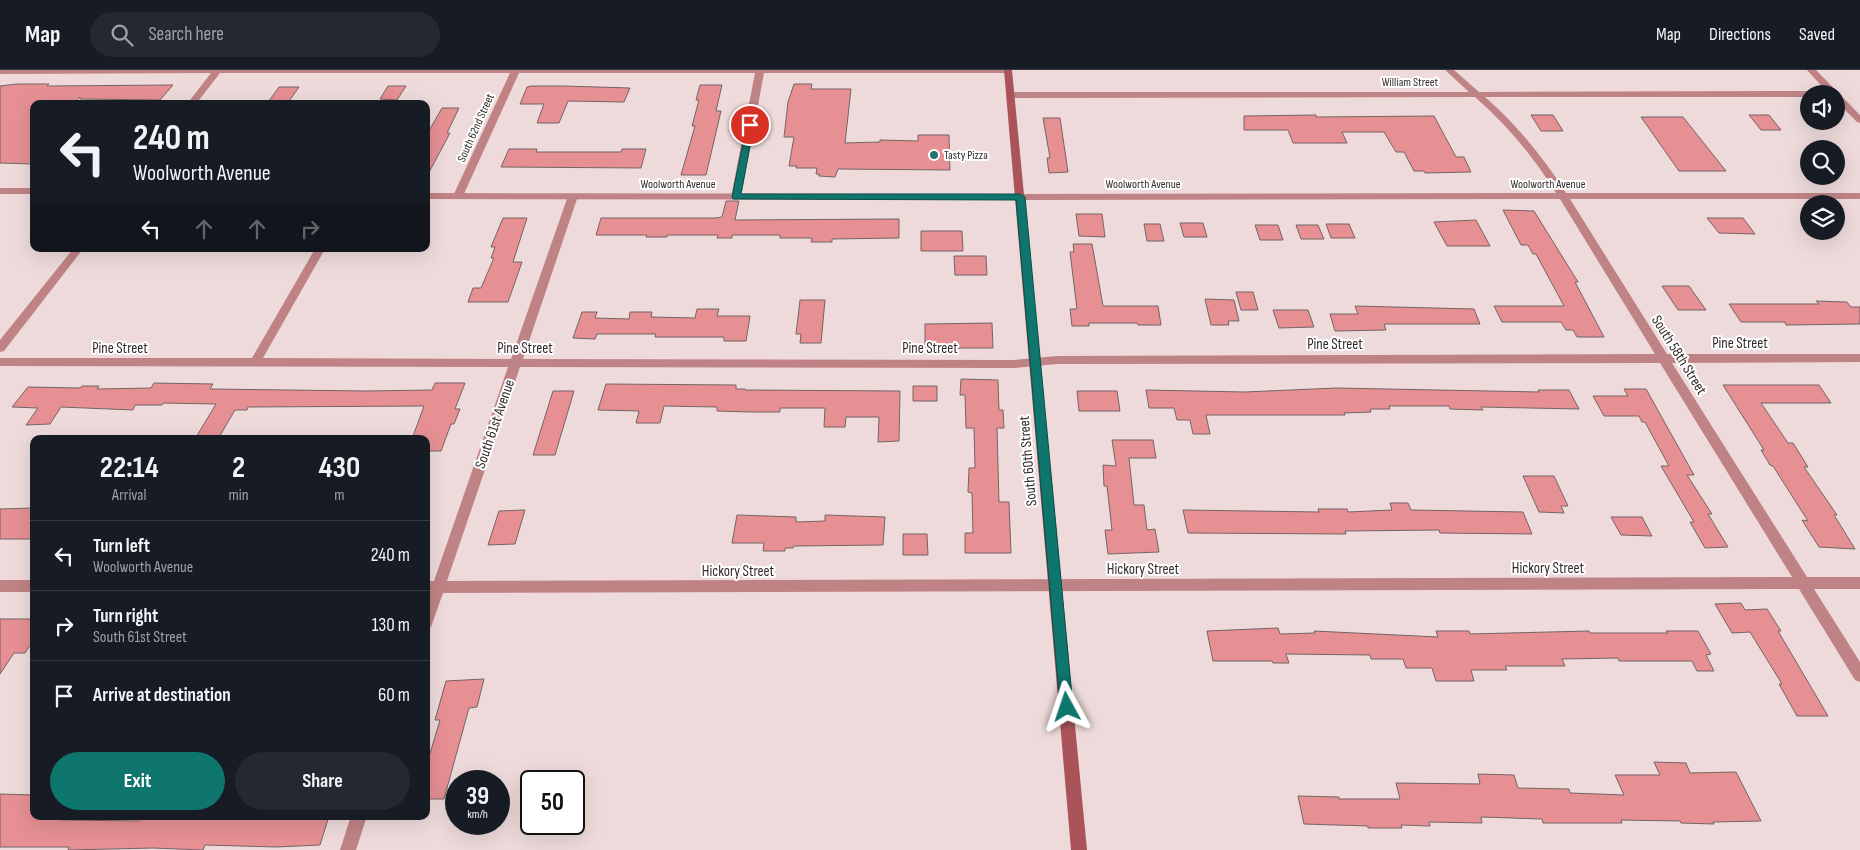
<!DOCTYPE html>
<html lang="en">
<head>
<meta charset="utf-8">
<style>
	body { margin:0; font-family:"Sofia Sans Condensed",sans-serif; background:#242831; color:#f1f3f6; height:100vh; display:flex; flex-direction:column; font-size:19px; white-space:nowrap }
	* { box-sizing:border-box; margin:0 }
	p { font-size:16px; color:#9ea1a6 }
	.icon { flex:none; width:28px; height:28px; fill:none; stroke:currentColor; stroke-width:2; stroke-linecap:round; stroke-linejoin:round }
	.map { position:relative; flex:1; overflow:hidden }
	.panel { position:absolute; left:30px; top:365px; width:400px; height:385px; display:flex; flex-direction:column; background:#171b24; border-radius:10px; box-shadow:0 5px 20px #0002 }
	.panel>* { flex:none }
	.top-card { position:absolute; left:30px; top:30px; width:400px; height:152px; border-radius:10px; box-shadow:0 5px 20px #0002; background:#171b24; color:#f1f3f6; overflow:hidden }
	.tools { position:absolute; left:1800px; top:15px; display:grid; gap:10px }
	.tools a { display:grid; place-items:center; width:45px; height:45px; border-radius:50%; background:#171b24; box-shadow:0 5px 20px #0002; font-size:25px }
	.speed { position:absolute; left:445px; top:700px; display:flex; gap:10px; font-size:25px; font-weight:700; text-align:center }
	.speed>* { display:grid; place-content:center; width:65px; height:65px; border-radius:50%; background:#171b24; box-shadow:0 5px 20px #0002; line-height:1 }
	.speed small { font-size:12px; font-weight:400 }
	.speed .limit { border:2px solid #111; border-radius:8px; background:#fff; color:#111 }
	.pin { position:absolute; display:grid; place-items:center; width:42px; height:42px; color:#fff; margin:-21px; border:2px solid #fff; border-radius:50%; box-shadow:0 1px 5px #0007 }
	.me { position:absolute; width:55px; margin:-28px; rotate:355deg; stroke-linejoin:round; filter:drop-shadow(0 0 4px #0008) }
	.turn { display:flex; align-items:center; gap:18px; height:105px; padding:0 20px; font-size:22px }
	.turn .icon { width:65px; height:65px; stroke-width:2.5 }
	.turn b { display:block; font-size:35px; line-height:42px }
	.lanes { display:flex; align-items:center; height:48px; padding:0 20px; background:#0003; justify-content:center; gap:25px; direction:ltr }
	.lanes .off { opacity:.35 }
	.eta { display:flex; justify-content:space-evenly; align-items:center; height:85px; text-align:center }
	.eta b { font-size:30px; font-weight:700; line-height:35px }
	.action { display:flex; gap:10px; margin-top:auto; padding:10px 20px }
	.action a { flex:1; height:58px; border-radius:30px; background:#0f766e; color:#fff; font-size:20px; font-weight:700; line-height:58px; text-align:center }
	.action a+a { background:#242831; color:#f1f3f6 }
	ul { padding:0; list-style:none }
	li { display:flex; align-items:center; gap:15px; height:70px; padding:0 20px; border-top:1px solid #363941 }
	li div { flex:1 }
	li b { display:block; font-size:19px }
	li em { font-style:normal }
	header { display:flex; align-items:center; gap:30px; box-sizing:border-box; height:70px; padding:0 25px; background:#171b24; border-bottom:1px solid #363941 }
	header strong { font-size:24px }
	nav { display:flex; gap:28px; margin-inline-start:auto; font-size:18px }
	.search { width:350px; height:45px; background:#242831; display:flex; align-items:center; gap:12px; box-sizing:border-box; padding:0 18px; border-radius:28px; color:#9ea1a6; font-size:19px }
	.map>svg:first-child { display:block }
	.building { fill:#e69094; stroke:#756464 }
	.lines { fill:none; stroke-linecap:round; stroke-linejoin:round }
	.minor { fill:#bf8385; fill-rule:evenodd }
	.tertiary { fill:#bf8385; fill-rule:evenodd }
	.secondary { fill:#aa545a; fill-rule:evenodd }
	.route { fill:#0f766e; stroke:#0a4d48 }
	.poi-dot { fill:#267173; stroke:#fff; stroke-width:2 }
	.labels { text-anchor:middle; dominant-baseline:central; stroke-width:4; stroke-linejoin:round; paint-order:stroke }
	.far-street-label { font-size:12px; fill:#332b2b; stroke:#fff }
	.far-poi-label { font-size:12px; fill:#332b2b; stroke:#fff; text-anchor:start }
	.street-label { font-size:15px; fill:#332b2b; stroke:#fff }
</style>
</head>
<body>
<header>
<strong>Map</strong>
<div class="search"><svg class="icon" aria-label="search" viewBox="0 0 24 24"><circle cx="10" cy="10" r="6"/><path d="M15 15l6 6"/></svg>Search here</div>
<nav><a>Map</a><a>Directions</a><a>Saved</a></nav>
</header>
<div class="map">
<svg width="1860" height="780" viewBox="0 0 1860 780">
	<rect width="100%" height="100%" fill="#eedada"/>
	<!-- building -->
	<path class="building" d="M17 14H49L47 16 173 15 160 30 80 29V27L73 34H34V94L0 93V16Z
		M794 14H812L811 19H851L845 73 880 72V70L918 71V65H949L950 100 838 99 835 107 819 106V104H816L817 98H796L797 96H789L794 67H784L788 32Z
		M700 15H722L716 41H721L706 105H681L695 56H692L699 30H696Z
		M388 16H406L397 30 380 29Z
		M531 16H564L630 18 624 32 568 31 559 53H537L544 34H520L527 17Z
		M279 17H299L289 31H269Z
		M442 38H459L447 63H450L426 108V66Z
		M1316 45V47L1434 46 1456 87H1464L1471 102 1425 103 1424 101H1414L1404 82H1396L1384 62H1342L1347 73H1293L1288 60H1244V46Z
		M1531 45H1553L1563 61H1541Z
		M1749 45H1769L1781 60H1761Z
		M1641 47H1683L1726 101H1679Z
		M1043 48H1060L1068 102 1049 103 1047 88H1050Z
		M509 79H537L536 82H621L622 79H646L641 98 501 97Z
		M726 131H739L735 150 899 149V168L832 169V172H811L812 168H780V165H732V168H717L718 165H667V167H646L647 165H596L601 148H716L722 147Z
		M1503 140 1534 141 1578 212H1575L1604 267H1577L1573 260H1566L1561 252H1502L1494 236H1564L1536 184H1533L1528 175H1521Z
		M1076 144H1102L1105 167 1079 166Z
		M503 148H527L513 192H522L508 232H468L473 218H481L494 188H491L495 177H491Z
		M1707 148H1743L1755 164 1719 163Z
		M1476 150 1490 176H1447L1434 152Z
		M1180 153H1203L1207 167H1184Z
		M1144 154H1160L1164 171H1147Z
		M1326 154H1349L1355 168H1331Z
		M1255 155H1278L1283 170H1260Z
		M1296 155H1318L1324 169H1301Z
		M921 161H962L963 181H921Z
		M1073 174H1092L1103 236H1158L1161 255H1138L1137 253H1089V256H1072L1070 239H1077L1070 182H1074Z
		M954 186H986L987 205H955Z
		M1662 216H1689L1706 240H1678Z
		M1236 222H1253L1258 240H1241Z
		M1205 229 1234 230 1239 251H1228L1229 255H1211Z
		M800 230H825L821 273H800L801 264H796Z
		M1816 231 1847 232 1851 237H1860V254L1786 255 1785 252H1741L1729 234H1819Z
		M1355 236 1474 239 1480 254H1384L1386 260 1335 261 1330 244H1358Z
		M697 239H719L717 246H750L746 271H724V267H655L656 264H597L595 269 573 268 582 242H597L595 248 629 249 630 242H652L651 247 695 248Z
		M1273 240H1308L1314 257 1279 258Z
		M992 253 993 278H925V254Z
		M961 309 998 310 999 340H1003L1004 358H997L999 432H1009L1011 483H965V463H973L972 423 968 422 969 398H975L974 358H966L965 325H960Z
		M154 313 213 314 210 319 366 321 432 320 435 313H465L455 339H460L454 354H451L441 381H426V369H412L424 336 248 337 247 340H235L218 369H195L216 334 163 333 162 335H135L133 340 61 337 50 354 26 355 38 338 12 337 28 317 80 318 82 316H99L97 319 151 318Z
		M606 314 736 315V319H745V320L900 321 899 371 878 372 879 347H846L845 357H824L825 338H780V342H751L717 341V337L664 336 660 353H636L639 341 598 340Z
		M1723 315H1819L1831 333H1761L1788 373H1793L1808 397H1804L1837 445H1834L1855 479 1819 477 1802 450 1808 451 1773 396 1770 395 1761 380H1764Z
		M913 316H937V331H913Z
		M1336 318 1539 322 1538 320H1569L1579 339 1481 337 1483 340 1450 339 1449 336H1389L1390 339H1370L1371 342 1344 343 1345 345H1206L1210 364H1193L1190 350H1177L1174 338H1149L1146 320 1245 322Z
		M1624 319H1646L1694 405H1687L1712 444H1708L1728 477 1705 478 1690 452H1694L1661 396H1669L1645 352H1642L1639 346H1604L1593 326H1628Z
		M553 321H574L555 385H533Z
		M1077 321H1117L1120 341H1079Z
		M1112 370H1153L1156 388H1129L1134 435H1144L1147 460 1155 459 1159 482 1108 484 1105 460H1112L1107 416H1104L1103 395 1116 396Z
		M1523 406H1554L1568 436H1561L1564 443 1539 442Z
		M1390 433H1408L1411 440 1523 442 1532 464 1440 463 1439 460 1345 461 1346 464 1188 463 1183 440 1319 442 1318 439H1347L1348 442 1392 440Z
		M34 438V469H0V439Z
		M525 440 515 474 488 475 499 441Z
		M737 445 796 447V452L825 451V445L885 447 883 475 794 476 793 478H785V481H763L764 473H732Z
		M1611 447H1642L1652 466 1621 465Z
		M903 464H927L928 485H903Z
		M1741 533 1745 540 1767 539 1781 561H1778L1828 646H1797L1779 614H1782L1750 562 1732 563 1715 534Z
		M0 549H34V569L25 583H14L0 604Z
		M1278 558 1280 564 1315 563 1314 561 1438 567 1436 561H1469L1470 564 1589 561 1590 563H1668L1666 561H1698L1711 584 1706 585 1714 601H1697L1692 591H1619L1618 588 1562 589 1565 596H1505L1507 600H1471L1474 611H1436L1432 598H1406L1403 589H1371L1370 585 1286 584 1289 593H1273L1272 591H1213L1207 561Z
		M484 609 477 637 469 638 444 729H426V690H428L440 650H435L446 611Z
		M1654 692 1686 693 1690 703 1736 702 1761 751 1713 752 1714 754 1681 753 1680 751 1621 750 1622 753H1543L1542 749 1481 747 1482 753 1429 752 1430 756 1401 755 1402 758H1368V756L1304 754 1298 726 1339 727V729H1400L1396 713 1480 714 1478 704 1514 705 1518 718 1569 719 1570 723 1624 725 1615 705H1660Z
		M0 724 34 725V746H50L48 749 67 750 139 751 141 746H270V748L329 746 320 775 276 777 205 775 203 780 153 778 68 780 69 777H0Z"/>
	<g class="lines">
		<!-- minor -->
		<path class="minor" d="M0 0H1012L1008 3H764L741 127 736 130 731 127 755 3H519L463 126 458 129 453 126 510 3H220L196 34H187L211 3 0 4Z
			M1445 0H1454L1479 22 1809 21 1813 24H1809V27H1485C1517 55 1544 88 1566 123H1860V129H1570L1667 284H1860V292L1672 293 1807 507H1860V519H1814L1860 592V612L1855 610 1799 519 443 523 431 557 426 559V532L429 523H426V511H434L508 297 0 296V288H252L315 179H325L263 288 511 289 568 126 573 123 578 126 523 289 1014 290 1057 286 1655 284 1560 129 1020 130 1015 127 1020 124 1556 123C1534 87 1507 55 1475 27L1011 28 1007 25 1011 22H1469ZM1660 293 1792 507 447 511 520 297 1014 298 1057 294Z
			M1807 0H1816L1860 45V53L1857 52 1836 31V24H1829Z
			M0 118H34V124H0Z
			M0 510H34V522H0Z
			M351 746H367L356 780H340Z"/>
		<!-- tertiary -->
		<path class="tertiary" d="M426 123 1020 124 1025 127 1020 130 426 129Z
			M73 179H83L4 281 0 282V270Z"/>
		<!-- secondary -->
		<path class="secondary" d="M1004 0H1012L1087 780H1071Z"/>
	</g>
	<!-- route -->
	<path class="route" d="M747 53 754 55 741 124H1020L1025 127 1073 637 1071 642 1067 643 1062 642 1060 637 1016 130 733 129 732 127Z"/>
	<!-- markers -->
	<circle class="poi-dot" cx="934" cy="85" r="5"/>
	<g class="labels">
		<!-- far-street labels -->
		<g class="far-street-label">
			<text x="1410" y="12">William Street</text>
			<text transform="translate(476 58) rotate(-66)">South 62nd Street</text>
			<text x="678" y="114">Woolworth Avenue</text>
			<text x="1143" y="114">Woolworth Avenue</text>
			<text x="1548" y="114">Woolworth Avenue</text>
		</g>
		<!-- far-poi labels -->
		<g class="far-poi-label">
			<text x="944" y="85">Tasty Pizza</text>
		</g>
		<!-- street labels -->
		<g class="street-label">
			<text x="1740" y="273">Pine Street</text>
			<text x="1335" y="274">Pine Street</text>
			<text x="120" y="278">Pine Street</text>
			<text x="525" y="278">Pine Street</text>
			<text x="930" y="278">Pine Street</text>
			<text transform="translate(1679 285) rotate(58)">South 58th Street</text>
			<text transform="translate(495 354) rotate(-71)">South 61st Avenue</text>
			<text transform="translate(1028 391) rotate(-95)">South 60th Street</text>
			<text x="1548" y="498">Hickory Street</text>
			<text x="1143" y="499">Hickory Street</text>
			<text x="738" y="501">Hickory Street</text>
		</g>
	</g>
</svg>
<div class="tools">
<a><svg class="icon" aria-label="sound" viewBox="0 0 24 24"><path d="M4 9h4l5-4v14l-5-4H4zM17 9q2 3 0 6"/></svg></a>
<a><svg class="icon" aria-label="search" viewBox="0 0 24 24"><circle cx="10" cy="10" r="6"/><path d="M15 15l6 6"/></svg></a>
<a><svg class="icon" aria-label="layers" viewBox="0 0 24 24"><path d="M12 4l9 5-9 5-9-5zM3 14l9 5 9-5"/></svg></a>
</div>
<div class="speed"><div>39<small>km/h</small></div><div class="limit">50</div></div>
<div class="pin" style="left:750px;top:55px;background:#d93025"><svg class="icon" aria-label="arrive" viewBox="0 0 24 24"><path d="M6 21V4h12l-3 4 3 4H6"/></svg></div>
<svg class="me" style="left:1067px;top:637px" viewBox="-20 -20 40 40"><path d="M0-17L14 15 0 8-14 15z" fill="#0f766e" stroke="#fff" stroke-width="4"/></svg>
<div class="top-card">
<div class="turn"><svg class="icon" aria-label="left" viewBox="0 0 24 24"><path d="M17 20v-9H6M10 6l-5 5 5 5"/></svg><div><b>240 m</b>Woolworth Avenue</div></div>
<div class="lanes"><svg class="icon" aria-label="left" viewBox="0 0 24 24"><path d="M17 20v-9H6M10 6l-5 5 5 5"/></svg><svg class="icon off" aria-label="ahead" viewBox="0 0 24 24"><path d="M12 20V5M6 11l6-6 6 6"/></svg><svg class="icon off" aria-label="ahead" viewBox="0 0 24 24"><path d="M12 20V5M6 11l6-6 6 6"/></svg><svg class="icon off" aria-label="right" viewBox="0 0 24 24"><path d="M7 20v-9h11M14 6l5 5-5 5"/></svg></div>
</div>
<section class="panel">
<div class="eta">
<div><b>22:14</b><p>Arrival</p></div>
<div><b>2</b><p>min</p></div>
<div><b>430</b><p>m</p></div>
</div>
<ul>
<li><svg class="icon" aria-label="left" viewBox="0 0 24 24"><path d="M17 20v-9H6M10 6l-5 5 5 5"/></svg><div><b>Turn left</b><p>Woolworth Avenue</p></div><em>240 m</em></li>
<li><svg class="icon" aria-label="right" viewBox="0 0 24 24"><path d="M7 20v-9h11M14 6l5 5-5 5"/></svg><div><b>Turn right</b><p>South 61st Street</p></div><em>130 m</em></li>
<li><svg class="icon" aria-label="arrive" viewBox="0 0 24 24"><path d="M6 21V4h12l-3 4 3 4H6"/></svg><div><b>Arrive at destination</b></div><em>60 m</em></li>
</ul>
<div class="action"><a>Exit</a><a>Share</a></div>
</section>
</div>
</body>
</html>
